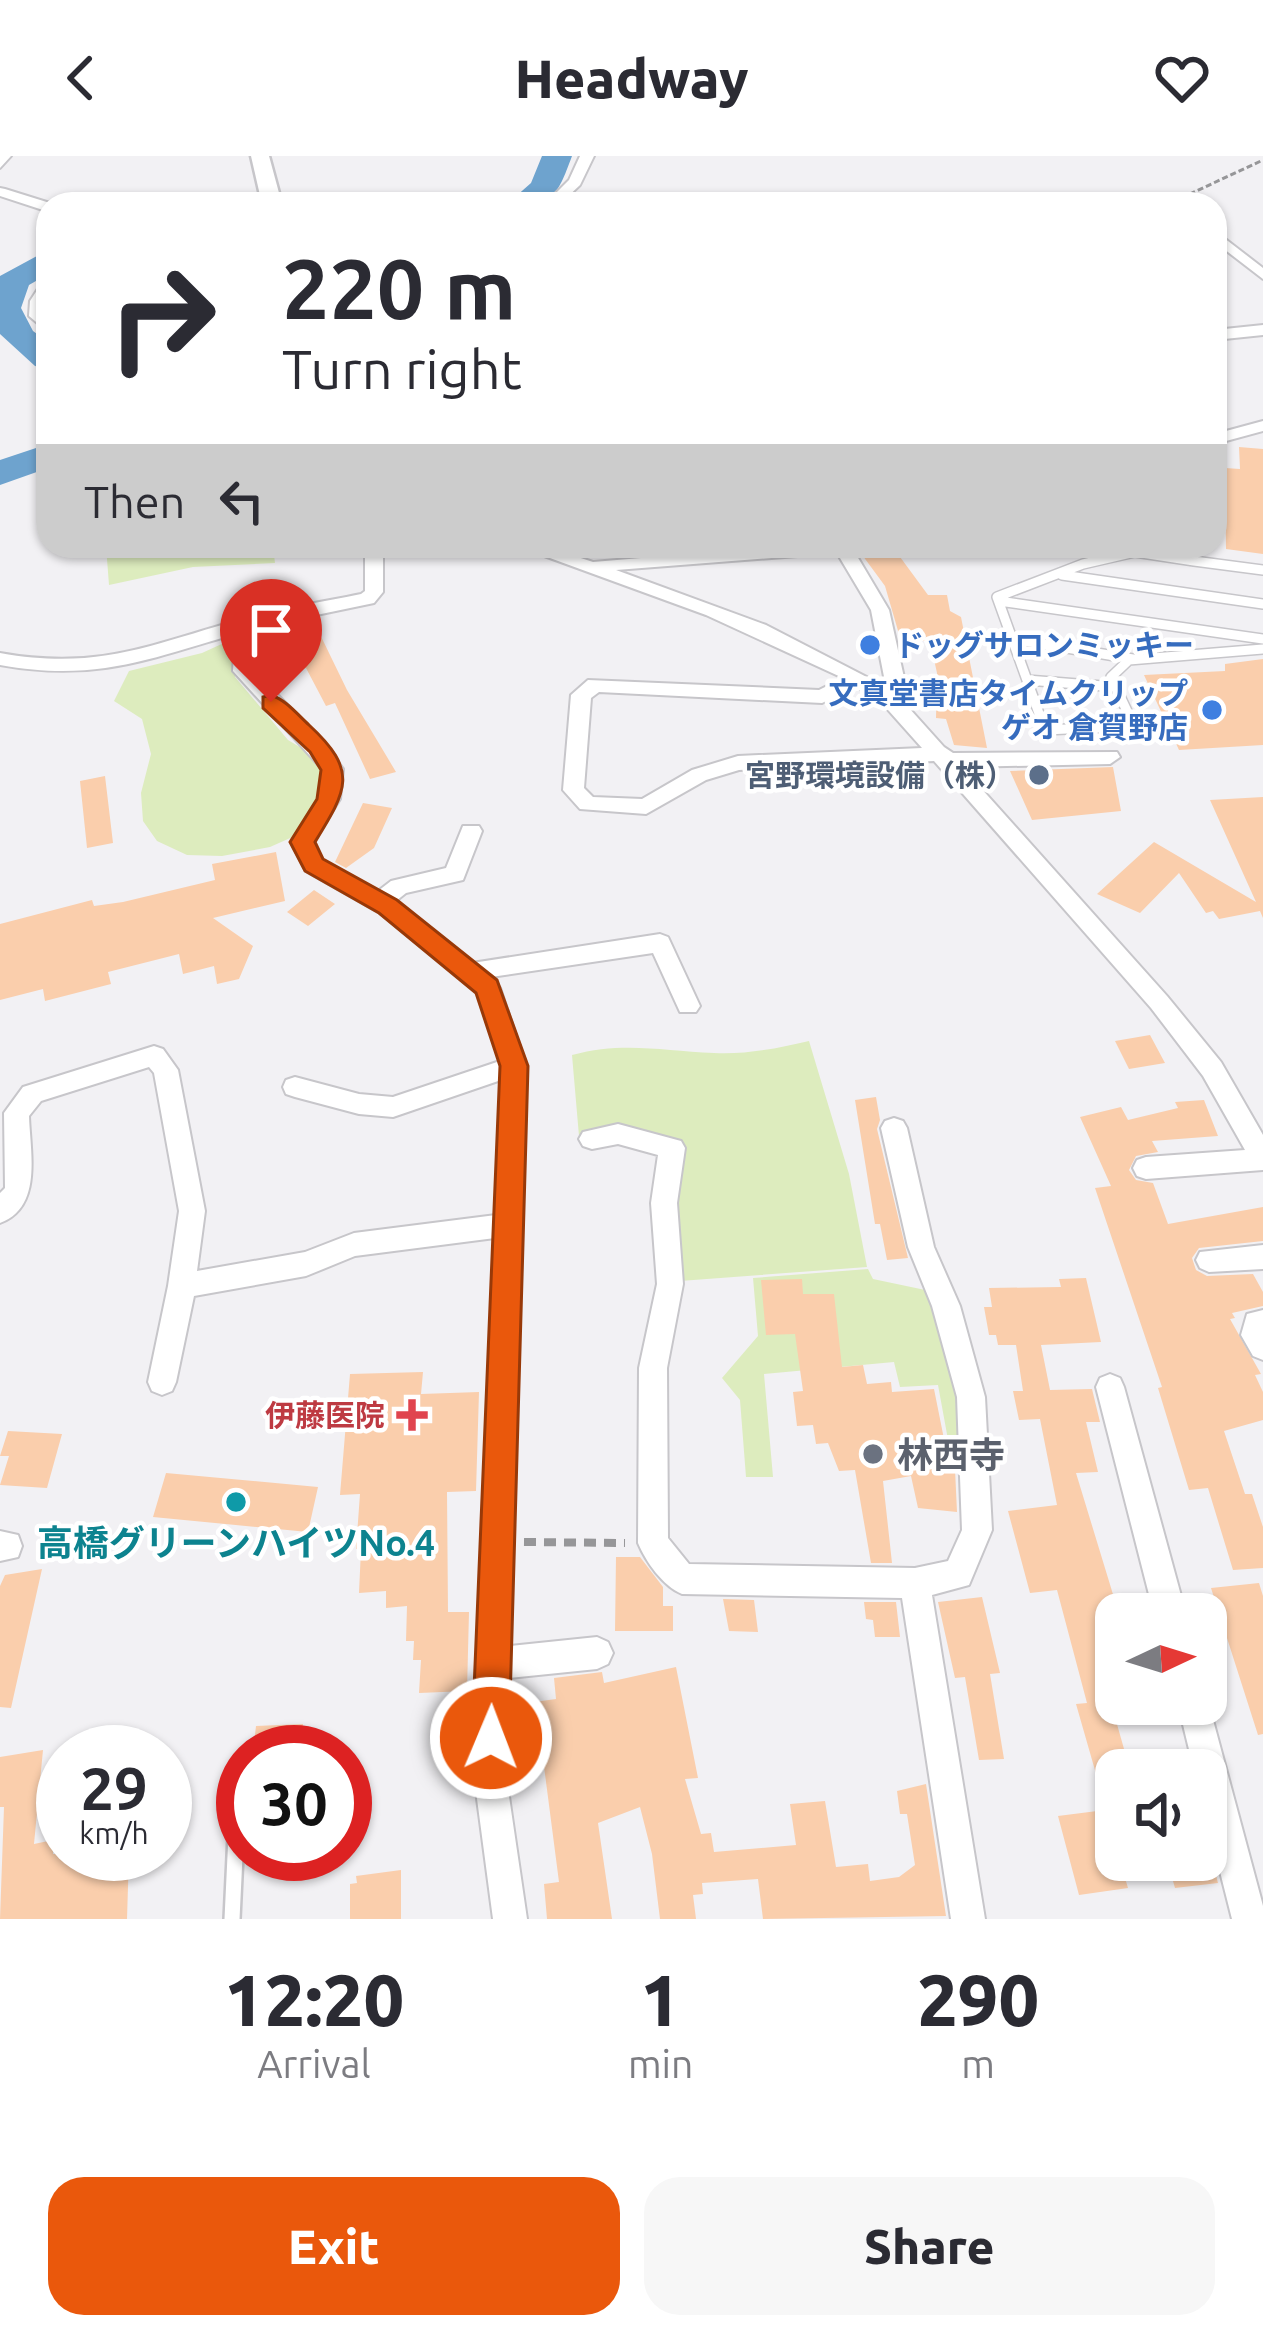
<!DOCTYPE html>
<html lang="en">
<head>
<meta charset="utf-8">
<style>
	body { margin:0; font-family:Ubuntu,"Noto Sans JP",sans-serif; background:#f7f7f7; color:#2b2b33; height:100vh; display:flex; flex-direction:column; font-size:45px; white-space:nowrap }
	* { box-sizing:border-box; margin:0 }
	p { font-size:39px; color:#7c7c81 }
	.icon { flex:none; width:66px; height:66px; fill:none; stroke:currentColor; stroke-width:2; stroke-linecap:round; stroke-linejoin:round }
	.map { position:relative; height:1763px; overflow:hidden }
	.drawer { display:flex; flex-direction:column; background:#fff; flex:1 }
	.drawer>* { flex:none }
	.guide { position:absolute; left:36px; top:36px; width:1191px; height:366px; border-radius:36px; box-shadow:0 3px 9px #0004; background:#fff; color:#2b2b33; overflow:hidden }
	.needle { width:78px; rotate:86deg }
	.fabs { position:absolute; left:1095px; top:1437px; display:grid; gap:24px }
	.fabs a { display:grid; place-items:center; width:132px; height:132px; border-radius:24px; background:#fff; box-shadow:0 3px 9px #0004; font-size:60px }
	.speed { position:absolute; left:36px; top:1569px; display:flex; gap:24px; font-size:60px; font-weight:700; text-align:center }
	.speed>* { display:grid; place-content:center; width:156px; height:156px; border-radius:50%; background:#fff; box-shadow:0 3px 9px #0004; line-height:1 }
	.speed small { font-size:30px; font-weight:400 }
	.speed .limit { border:18px solid #d22; background:#fff; color:#111 }
	.pin { position:absolute; display:grid; place-items:center; width:102px; height:102px; color:#fff; margin:-123px -51px; border-radius:50% 50% 50% 0; rotate:-45deg; box-shadow:0 0 12px #0007 }
	.pin .icon { rotate:45deg }
	.me { position:absolute; width:132px; margin:-66px; rotate:1deg; stroke-linejoin:round; filter:drop-shadow(0 0 9px #0008) }
	.turn { display:flex; align-items:center; gap:42px; height:252px; padding:0 48px; font-size:54px }
	.turn .icon { width:156px; height:156px; stroke-width:2.5 }
	.turn b { display:block; font-size:84px; line-height:102px }
	.then { display:flex; align-items:center; height:114px; padding:0 48px; background:#0003; gap:24px; font-size:45px }
	.eta { display:flex; justify-content:space-evenly; align-items:center; height:204px; text-align:center }
	.eta b { font-size:72px; font-weight:800; line-height:84px }
	.primary-button { display:flex; gap:24px; margin-top:auto; padding:24px 48px }
	.primary-button a { flex:1; height:138px; border-radius:36px; background:#ea580c; color:#fff; font-size:48px; font-weight:800; line-height:138px; text-align:center }
	.primary-button a+a { background:#f7f7f7; color:#2b2b33 }
	header { display:flex; justify-content:space-between; align-items:center; height:156px; padding:0 48px; background:#fff; font-size:54px; font-weight:800 }
	.map>svg:first-child { display:block }
	.green { fill:#ddecbe }
	.lines { fill:none; stroke-linecap:round; stroke-linejoin:round }
	.river { fill:#6ea3ce; fill-rule:evenodd }
	.building { fill:#faceac }
	.lane-far1-casing { stroke:#c7c6ca; stroke-width:12 }
	.lane-casing { stroke:#c7c6ca; stroke-width:20 }
	.street-casing { stroke:#c7c6ca; stroke-width:4 }
	.secondary-casing { stroke:#c7c6ca; stroke-width:5 }
	.path-far1 { stroke:#969698; stroke-width:3; stroke-dasharray:6 3; stroke-linecap:butt }
	.path { stroke:#969698; stroke-width:8; stroke-dasharray:12 8; stroke-linecap:butt }
	.lane-far1 { stroke:#fff; stroke-width:9 }
	.lane { stroke:#fff; stroke-width:15 }
	.street { fill:#fff; fill-rule:evenodd }
	.secondary { fill:#fff; fill-rule:evenodd }
	.route { fill:#ea580c; stroke:#983908; stroke-width:3 }
	.shop-dot { fill:#3f7fe0; stroke:#fff; stroke-width:4.5 }
	.service-dot { fill:#5c6f8a; stroke:#fff; stroke-width:4.5 }
	.health-dot { fill:#e0444e; stroke:#fff; stroke-width:4.5 }
	.worship-dot { fill:#6b7280; stroke:#fff; stroke-width:4.5 }
	.culture-dot { fill:#0f9aa8; stroke:#fff; stroke-width:4.5 }
	.labels { text-anchor:middle; dominant-baseline:central; stroke-width:9; stroke-linejoin:round; paint-order:stroke }
	.shop-label { font-size:30px; font-weight:bold; fill:#366cbe; stroke:#fff; text-anchor:start }
	.service-label { font-size:30px; font-weight:bold; fill:#4e5e75; stroke:#fff; text-anchor:end }
	.health-label { font-size:30px; font-weight:bold; fill:#be3a42; stroke:#fff; text-anchor:end }
	.near-worship-label { font-size:36px; font-weight:bold; fill:#5b616d; stroke:#fff; text-anchor:start }
	.near-culture-label { font-size:36px; font-weight:bold; fill:#0d838f; stroke:#fff }
</style>
</head>
<body>
<header><svg class="icon" aria-label="back" viewBox="0 0 24 24"><path d="M15 5l-7 7 7 7"/></svg>Headway<svg class="icon" aria-label="heart" viewBox="0 0 24 24"><path d="M12 20l-8-8c-3-5 5-10 8-4 3-6 11-1 8 4z"/></svg></header>
<div class="map">
<svg width="1263" height="1763" viewBox="0 0 1263 1763">
	<rect width="100%" height="100%" fill="#f2f1f4"/>
	<!-- green -->
	<path class="green" d="M106 390H273L275 407 193 411 109 429Z
		M237 481 235 521 288 584 308 596 322 614 324 636 297 679 270 691 222 700 187 699 157 685 143 665 141 637 151 598 142 563 114 545 129 515 202 497Z
		M809 885 849 1018 867 1111 680 1125 676 1048 683 997 604 977 579 980 572 899C623 885 663 895 714 897 744 899 780 892 809 885Z
		M868 1113 873 1123 930 1135 960 1251 964 1307 929 1311 927 1304 951 1300 938 1229 900 1231 894 1206 764 1218 773 1321H746L740 1244 722 1222 758 1180 753 1122Z"/>
	<g class="lines">
		<!-- river -->
		<path class="river" d="M542 0H572C556 43 554 48 507 48L531 27Z
			M48 94V118L29 129 21 152 33 175 48 186V213L35 210 0 178V120Z
			M48 288V312L0 329V304Z"/>
	</g>
	<!-- building -->
	<path class="building" d="M1239 291 1263 293V398L1226 393 1225 312 1240 313Z
		M892 390 928 439H947L950 455 961 461 987 592 954 589 946 563 936 562 937 517 930 485H901L885 430 860 396Z
		M313 464 347 534 396 616 370 623 335 547 326 550 306 512 268 522 258 500 284 492 278 472Z
		M1263 503V589L1179 594 1144 519 1225 515V508Z
		M1113 611 1121 655 1032 664 1010 615Z
		M105 620 113 687 87 692 80 625Z
		M1263 641V762L1260 755 1219 763 1213 755 1206 757 1179 717 1140 757 1097 738 1154 686 1256 746 1210 644Z
		M363 647 392 652 374 692 346 712 335 706Z
		M276 696 285 745 213 762 253 790 239 823 217 828 214 810 183 818 179 798 108 816 111 828 45 845 43 833 0 844V768L92 744 94 750 123 746 215 724 212 708Z
		M314 734 335 748 308 770 287 756Z
		M1150 879 1165 907 1129 913 1115 885Z
		M876 941 880 964 877 973 908 1102 887 1104 880 1068H875L855 944Z
		M1204 944 1218 980 1152 985 1158 996 1136 1000 1129 1014 1136 1024 1153 1027 1168 1068 1263 1051V1085L1199 1092 1192 1102 1196 1114 1207 1120 1253 1118 1263 1136V1150L1232 1157 1235 1162 1230 1163 1261 1218 1255 1219 1263 1236V1264L1224 1275 1245 1338H1252L1263 1371V1412L1233 1414 1208 1332 1189 1334 1158 1232 1162 1231 1095 1032 1111 1030 1080 961 1121 951 1128 964 1178 952 1175 946Z
		M1086 1122 1101 1186 1041 1189 1050 1234 1092 1233 1100 1266H1086L1098 1316 1076 1317 1119 1458H1096L1115 1525 1105 1526 1130 1614H1116V1662L1109 1663 1076 1548 1087 1547 1057 1434 1030 1437 1008 1355 1057 1349 1040 1263 1019 1264 1013 1235H1023L1016 1189H998L996 1179H989L984 1151H992L989 1132 1061 1131 1059 1123Z
		M802 1123 803 1138H834L842 1211 863 1209 867 1228 891 1226 892 1236 934 1233 950 1313H955L957 1356 918 1352 911 1320 883 1325 892 1407H871L855 1314 839 1315 828 1287 816 1288 813 1269 797 1270 793 1236 803 1235 795 1178 766 1179 761 1124Z
		M423 1216 421 1238 479 1236 476 1335 447 1336 448 1456H469L467 1535 419 1537 421 1504H413L414 1485H406L407 1450 386 1452V1435L359 1437 361 1393H356L360 1338 340 1339 350 1218Z
		M8 1275 62 1278 47 1332 0 1329 9 1300H0Z
		M166 1317 318 1331 308 1376 153 1361Z
		M616 1401H640L663 1431V1450H673V1475H615Z
		M42 1413 11 1552 0 1551V1430L5 1419Z
		M1259 1427 1263 1440V1578L1258 1579 1211 1432Z
		M982 1441 1000 1517 990 1518 1004 1603 979 1604 965 1521 955 1522 938 1446Z
		M723 1443 754 1444 758 1476 729 1475Z
		M864 1446H896L900 1481H875L873 1464 866 1463Z
		M676 1511 698 1622 685 1623 701 1678 711 1677 714 1696 796 1689 790 1648 825 1645 836 1711 868 1708 870 1725 899 1721 915 1709 907 1658H900L897 1635 926 1628 946 1760 763 1763 758 1723 702 1727 703 1738 693 1739 696 1763H660L652 1698 640 1651 598 1667 612 1763H547L544 1728 559 1726 542 1595 531 1597 527 1547 556 1543 554 1522 602 1516 604 1527Z
		M303 1568 300 1596H253L256 1570Z
		M43 1594 34 1688 53 1684V1698H129L127 1763H0L4 1651H0V1601Z
		M1105 1654 1128 1732 1079 1739 1058 1660Z
		M1167 1704H1212L1218 1727 1175 1732Z
		M401 1714V1763H350V1728L357 1727 356 1720Z"/>
	<g class="lines">
		<!-- lane-far1 casing -->
		<g class="lane-far1-casing">
			<path id="lane-far1" d="M1194 390V405L1263 414
				M1194 405 1135 396 1083 408 997 441 1045 574 1134 570 1111 521 1129 504 1263 493
				M1062 419 1263 448
				M999 445 1263 483
				M1012 483 1133 503
				M1027 524 1116 531"/>
		</g>
		<!-- lane casing -->
		<g class="lane-casing">
			<path id="lane" d="M232 1763 237 1658"/>
		</g>
		<!-- street casing -->
		<g class="street-casing">
			<path id="street" d="M0 0H11L0 12Z
				M580 0H594L580 29 560 48H545L569 24Z
				M0 32 5 33 53 48H48V55L43 54 0 40Z
				M1215 75 1263 112V123L1215 86Z
				M48 124 45 159 48 176 29 160 30 145 43 125Z
				M1263 169V179L1215 184V174Z
				M1263 265V275L1215 288V278Z
				M365 390H383V436L374 447 254 472 253 514 321 583 343 613 340 643 313 686 322 704 378 735 391 725 446 712 463 670H479L482 675 463 724 406 737 396 745 472 807 660 778 668 781 700 850 696 856H680L653 797 491 821 500 832 526 910 510 1490 597 1481 608 1486 613 1497 608 1508 597 1513 509 1522 506 1620 527 1763H493L474 1620 495 1082 355 1100 306 1120 194 1140 176 1226 172 1235 162 1239 152 1235 148 1226 168 1130 179 1055 154 917 149 911 41 945 29 960C30 996 43 1051 0 1067V1037L5 1032 4 957 23 931 154 890 163 893 178 914 205 1055 197 1115 305 1096 354 1077 496 1059 501 924 393 961 359 958 295 941 286 938 283 931 286 924 295 921 359 938 393 941 500 905 478 837 380 757 306 715 291 686 319 643 323 614 233 515 235 478C147 504 94 526 0 509V497C100 515 151 488 243 463 282 452 322 446 361 438L365 435Z
				M517 390H544L593 406 784 390H862L854 395 889 454 907 535 900 542 944 591 953 597 1117 596 1120 601 1110 608 962 611 1167 840 1221 906 1263 979V1014L1146 1023 1137 1020 1133 1012 1137 1004 1146 1001 1245 994 1203 920 1151 852 934 605 739 614 706 624 646 658 580 653 563 634 571 539 588 524 819 534 843 522 706 459ZM837 397 871 454 886 531 766 469 616 414ZM857 531 881 546 922 592 738 600 692 614 642 643 593 641 584 632 591 542 599 536 822 547Z
				M894 962 903 965 907 972 934 1091 960 1150 985 1241 992 1374 969 1429 932 1439 985 1763H951L902 1442 682 1438C663 1430 646 1406 638 1387L639 1212 657 1128 651 1047 658 999 618 988 592 993 583 990 579 983 583 976 618 968 681 985 685 992 677 1047 683 1128 667 1212 668 1382 689 1408 915 1412 948 1405 962 1374 957 1241 932 1150 908 1091 881 972 885 965Z
				M1263 1089V1113L1209 1116 1200 1112 1196 1104 1200 1096Z
				M1263 1154V1204L1253 1200 1241 1179 1247 1158Z
				M1110 1218 1120 1222 1124 1231 1186 1458H1154L1096 1231 1100 1222Z
				M0 1375 18 1379 22 1390 18 1401 0 1405Z
				M1206 1538 1263 1750V1763H1232L1206 1660V1614H1194L1178 1548H1206Z"/>
		</g>
		<!-- secondary casing -->
		<g class="secondary-casing">
			<path id="secondary" d="M251 0H269L282 48H262Z"/>
		</g>
		<!-- path-far1 -->
		<path class="path-far1" d="M1178 48 1177 44 1263 4"/>
		<!-- path -->
		<path class="path" d="M524 1386 625 1387"/>
		<!-- lane-far1 -->
		<use href="#lane-far1" class="lane-far1"/>
		<!-- lane -->
		<use href="#lane" class="lane"/>
		<!-- street -->
		<use href="#street" class="street"/>
		<!-- secondary -->
		<use href="#secondary" class="secondary"/>
	</g>
	<!-- route -->
	<path class="route" d="M271 539C286 544 297 558 309 569 359 615 347 634 315 686L323 703 397 744 497 824 528 910 509 1582 504 1596 491 1601 478 1596 472 1582 500 910 476 837 379 757 305 715 290 686 317 643 321 614 310 596 263 552V541Z"/>
	<!-- markers -->
	<g class="shop-dot">
		<circle cx="870" cy="489" r="12"/>
		<circle cx="1212" cy="554" r="12"/>
	</g>
	<circle class="service-dot" cx="1039" cy="619" r="12"/>
	<path class="health-dot" d="M406 1241h12v12h12v12h-12v12h-12v-12h-12v-12h12z"/>
	<circle class="worship-dot" cx="873" cy="1298" r="12"/>
	<circle class="culture-dot" cx="236" cy="1346" r="12"/>
	<g class="labels">
		<!-- shop labels -->
		<g class="shop-label">
			<text x="894" y="489">ドッグサロンミッキー</text>
			<text x="1188" y="537" text-anchor="end">文真堂書店タイムクリップ<tspan x="1188" dy="34">ゲオ 倉賀野店</tspan></text>
		</g>
		<!-- service labels -->
		<g class="service-label">
			<text x="1015" y="619">宮野環境設備（株）</text>
		</g>
		<!-- health labels -->
		<g class="health-label">
			<text x="385" y="1259">伊藤医院</text>
		</g>
		<!-- near-worship labels -->
		<g class="near-worship-label">
			<text x="897" y="1298">林西寺</text>
		</g>
		<!-- near-culture labels -->
		<g class="near-culture-label">
			<text x="236" y="1386">高橋グリーンハイツNo.4</text>
		</g>
	</g>
</svg>
<div class="fabs">
<a><svg class="needle" viewBox="-14 -14 28 28"><path d="M0-13l5 13h-10z" fill="#e53935"/><path d="M0 13l5-13h-10z" fill="#7c7c81"/></svg></a>
<a><svg class="icon" aria-label="sound" viewBox="0 0 24 24"><path d="M4 9h4l5-4v14l-5-4H4zM17 9q2 3 0 6"/></svg></a>
</div>
<div class="speed"><div>29<small>km/h</small></div><div class="limit">30</div></div>
<div class="pin" style="left:271px;top:546px;background:#d93025"><svg class="icon" aria-label="arrive" viewBox="0 0 24 24"><path d="M6 21V4h12l-3 4 3 4H6"/></svg></div>
<svg class="me" style="left:491px;top:1582px" viewBox="-20 -20 40 40"><circle r="17" fill="#ea580c" stroke="#fff" stroke-width="3"/><path d="M0-11L8 9 0 5-8 9z" fill="#fff"/></svg>
<div class="guide">
<div class="turn"><svg class="icon" aria-label="right" viewBox="0 0 24 24"><path d="M7 20v-9h11M14 6l5 5-5 5"/></svg><div><b>220 m</b>Turn right</div></div>
<div class="then">Then<svg class="icon" aria-label="left" viewBox="0 0 24 24"><path d="M17 20v-9H6M10 6l-5 5 5 5"/></svg></div>
</div>
</div>
<section class="drawer">
<div class="eta">
<div><b>12:20</b><p>Arrival</p></div>
<div><b>1</b><p>min</p></div>
<div><b>290</b><p>m</p></div>
</div>
<div class="primary-button"><a>Exit</a><a>Share</a></div>
</section>
</body>
</html>
